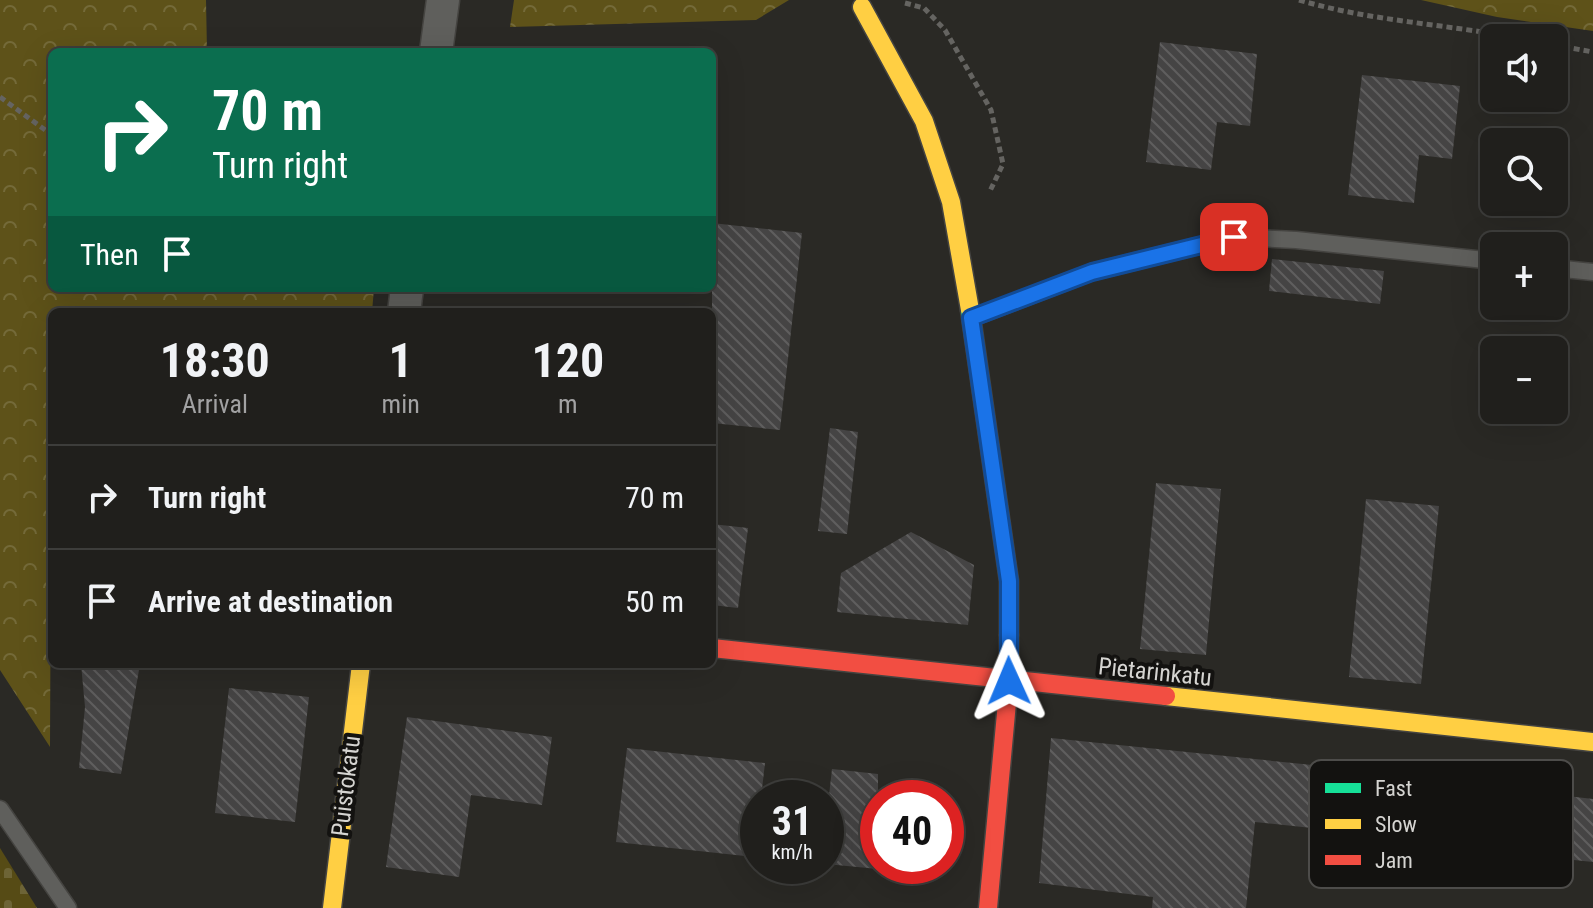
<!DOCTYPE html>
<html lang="en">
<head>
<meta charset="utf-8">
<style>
	body { margin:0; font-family:"Roboto Condensed",sans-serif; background:#282725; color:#f1f3f6; height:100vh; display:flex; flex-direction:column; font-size:30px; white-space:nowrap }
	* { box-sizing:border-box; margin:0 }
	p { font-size:26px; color:#a2a2a3 }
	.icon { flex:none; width:44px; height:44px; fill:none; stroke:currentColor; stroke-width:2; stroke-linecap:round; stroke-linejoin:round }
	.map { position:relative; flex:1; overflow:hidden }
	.details { position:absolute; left:48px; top:308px; width:668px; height:360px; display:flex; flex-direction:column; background:#201f1c; border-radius:12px; box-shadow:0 8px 32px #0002,0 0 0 2px #3d3d3b }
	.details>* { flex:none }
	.hud { position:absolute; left:48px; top:48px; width:668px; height:244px; border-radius:12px; box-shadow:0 8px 32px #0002,0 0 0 2px #3d3d3b; background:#0b6e4f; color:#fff; overflow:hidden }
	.buttons { position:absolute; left:1480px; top:24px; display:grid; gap:16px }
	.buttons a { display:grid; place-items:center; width:88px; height:88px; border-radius:12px; background:#201f1c; box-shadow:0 8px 32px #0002,0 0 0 2px #3d3d3b; font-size:40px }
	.speed { position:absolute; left:740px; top:780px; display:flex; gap:16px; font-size:40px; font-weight:700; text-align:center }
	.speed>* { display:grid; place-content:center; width:104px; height:104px; border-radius:50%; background:#201f1c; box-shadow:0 8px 32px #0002,0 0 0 2px #3d3d3b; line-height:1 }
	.speed small { font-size:20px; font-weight:400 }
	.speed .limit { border:12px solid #d22; background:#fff; color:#111 }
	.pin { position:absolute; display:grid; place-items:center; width:68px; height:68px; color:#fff; margin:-34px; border-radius:16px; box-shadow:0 4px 12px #0006 }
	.me { position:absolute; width:88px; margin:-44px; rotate:359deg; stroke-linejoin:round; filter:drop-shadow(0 0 6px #0008) }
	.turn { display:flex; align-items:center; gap:28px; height:168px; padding:0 32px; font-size:36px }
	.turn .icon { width:104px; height:104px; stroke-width:2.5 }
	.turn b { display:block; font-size:56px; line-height:68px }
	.then { display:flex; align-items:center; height:76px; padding:0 32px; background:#0003; gap:16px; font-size:30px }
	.eta { display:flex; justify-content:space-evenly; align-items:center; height:136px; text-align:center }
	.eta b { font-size:48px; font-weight:700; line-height:56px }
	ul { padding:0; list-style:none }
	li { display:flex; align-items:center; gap:24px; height:104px; padding:0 32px; border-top:2px solid #3d3d3b }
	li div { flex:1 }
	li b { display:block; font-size:30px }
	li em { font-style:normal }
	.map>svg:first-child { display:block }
	.forest { fill:url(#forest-crowns) }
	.cemetery { fill:url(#cemetery-stones) }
	.building { fill:url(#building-back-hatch) }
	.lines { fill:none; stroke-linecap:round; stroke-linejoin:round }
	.lane-casing { stroke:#454441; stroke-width:19 }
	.street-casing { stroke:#454441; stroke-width:35 }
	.fast-casing { stroke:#454441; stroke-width:21 }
	.slow-casing { stroke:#454441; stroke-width:21 }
	.jam-casing { stroke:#454441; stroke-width:21 }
	.path { stroke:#656461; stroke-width:5; stroke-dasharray:6 4; stroke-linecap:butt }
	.lane { stroke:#5f5f5c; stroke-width:16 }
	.street { stroke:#5f5f5c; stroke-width:32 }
	.fast { stroke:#16e098; stroke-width:18 }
	.slow { stroke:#ffcf43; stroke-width:18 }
	.jam { stroke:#f24e42; stroke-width:18 }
	.route-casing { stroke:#114b97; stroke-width:20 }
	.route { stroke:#1a73e8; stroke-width:14 }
	.labels { text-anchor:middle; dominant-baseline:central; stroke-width:8; stroke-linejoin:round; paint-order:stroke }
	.street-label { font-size:24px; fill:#d5d4d1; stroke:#131210 }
	.key { fill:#131210; stroke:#4d4c4a; stroke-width:2 }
	.key-label { font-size:22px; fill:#d5d4d1 }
</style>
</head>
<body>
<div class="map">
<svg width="1593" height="908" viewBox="0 0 1593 908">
	<defs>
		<pattern id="forest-crowns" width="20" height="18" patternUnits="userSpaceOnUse" patternTransform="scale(2)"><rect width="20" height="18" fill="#5e5219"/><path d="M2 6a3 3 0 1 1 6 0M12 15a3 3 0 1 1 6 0" fill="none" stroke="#746a39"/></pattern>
		<pattern id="cemetery-stones" width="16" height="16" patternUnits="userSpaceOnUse" patternTransform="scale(2)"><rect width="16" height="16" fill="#564b15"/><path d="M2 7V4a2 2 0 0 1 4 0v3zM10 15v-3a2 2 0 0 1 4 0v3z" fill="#6d6436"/></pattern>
		<pattern id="building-back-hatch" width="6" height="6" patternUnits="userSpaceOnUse" patternTransform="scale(2)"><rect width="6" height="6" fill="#454444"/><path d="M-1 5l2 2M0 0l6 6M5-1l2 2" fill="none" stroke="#5f5e5e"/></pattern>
	</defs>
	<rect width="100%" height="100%" fill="#2a2925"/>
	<!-- forest -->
	<path class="forest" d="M0 0H206L207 52H52V288H374L372 312H52L50 747 0 670Z
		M514 0H789L756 20 510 27Z
		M1421 0H1593V31L1497 17Z"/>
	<!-- cemetery -->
	<path class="cemetery" d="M0 848 37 908H0Z"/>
	<!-- building -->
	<path class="building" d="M1160 42 1257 54 1250 126 1217 122 1211 170 1146 162Z
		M1362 75 1460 86 1452 159 1419 155 1414 203 1348 195Z
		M712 223 802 233 780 430 712 423Z
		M1272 259 1384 271 1380 304 1269 291Z
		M830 428 858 432 847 534 818 531Z
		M1156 483 1221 489 1206 655 1140 649Z
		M1366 499 1439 506 1421 684 1349 677Z
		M712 524 748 528 738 608 712 605Z
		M911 532 974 565 968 625 837 612 841 573Z
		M81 664H140L121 774 79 768 85 707Z
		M229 688 309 697 295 822 215 813Z
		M407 717 552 737 542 805 471 795 459 877 386 867Z
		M1051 738 1467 781 1460 844 1255 822 1246 908H1152L1153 897 1039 883Z
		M627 748 765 763 761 798H758L754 857 616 842Z
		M832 769 878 774V869L826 864V822Z
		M1524 791 1593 799V862L1518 854Z"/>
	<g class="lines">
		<!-- lane casing -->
		<g class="lane-casing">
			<path id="lane" d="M1554 268 1593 272
				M972 318 1092 272 1234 237 1296 240 1494 261
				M0 809 68 908"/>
		</g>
		<!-- street casing -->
		<g class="street-casing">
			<path id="street" d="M436 52 443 0
				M404 312 407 288"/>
		</g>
		<!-- fast casing -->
		<g class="fast-casing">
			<path id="fast" d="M970 310 1009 581V635"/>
		</g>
		<!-- slow casing -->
		<g class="slow-casing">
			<path id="slow" d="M862 7 924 121 951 202 970 310
				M1166 696 1593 742
				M332 908 361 664"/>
		</g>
		<!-- jam casing -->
		<g class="jam-casing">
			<path id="jam" d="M712 648 1166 696
				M988 908 1009 681V635"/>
		</g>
		<!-- path -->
		<path class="path" d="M1299 0C1370 21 1445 24 1517 38
			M905 3 924 8 945 30 991 110 1003 164 989 193
			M1554 45 1593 52
			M0 97 52 135"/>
		<!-- lane -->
		<use href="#lane" class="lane"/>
		<!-- street -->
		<use href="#street" class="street"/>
		<!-- fast -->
		<use href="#fast" class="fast"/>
		<!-- slow -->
		<use href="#slow" class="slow"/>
		<!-- jam -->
		<use href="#jam" class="jam"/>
	</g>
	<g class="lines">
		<!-- route casing -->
		<g class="route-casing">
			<path id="route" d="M1009 681V581L971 318 1092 272 1234 237"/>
		</g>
		<!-- route -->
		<use href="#route" class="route"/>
	</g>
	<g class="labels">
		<!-- street labels -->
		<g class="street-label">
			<text transform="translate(1155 672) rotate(6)">Pietarinkatu</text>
			<text transform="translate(346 786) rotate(-83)">Puistokatu</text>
		</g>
	</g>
	<!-- legend -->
	<rect x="1309" y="760" width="264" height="128" rx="12" class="key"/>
	<rect x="1325" y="783" width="36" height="10" fill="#16e098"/>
	<rect x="1325" y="819" width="36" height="10" fill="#ffcf43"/>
	<rect x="1325" y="855" width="36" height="10" fill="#f24e42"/>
	<g class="key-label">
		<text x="1375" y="796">Fast</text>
		<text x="1375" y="832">Slow</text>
		<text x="1375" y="868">Jam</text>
	</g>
</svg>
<div class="buttons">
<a><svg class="icon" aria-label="sound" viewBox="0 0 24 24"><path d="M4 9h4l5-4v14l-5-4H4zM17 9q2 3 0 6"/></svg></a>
<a><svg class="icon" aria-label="search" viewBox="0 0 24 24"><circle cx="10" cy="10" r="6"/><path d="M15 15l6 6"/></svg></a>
<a>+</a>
<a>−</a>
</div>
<div class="speed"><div>31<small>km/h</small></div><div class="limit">40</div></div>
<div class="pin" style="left:1234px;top:237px;background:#d93025"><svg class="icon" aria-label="arrive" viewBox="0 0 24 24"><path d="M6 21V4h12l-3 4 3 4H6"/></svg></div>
<svg class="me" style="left:1009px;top:681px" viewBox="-20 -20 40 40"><path d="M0-17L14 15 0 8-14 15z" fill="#1a73e8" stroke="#fff" stroke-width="4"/></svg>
<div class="hud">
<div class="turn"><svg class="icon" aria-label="right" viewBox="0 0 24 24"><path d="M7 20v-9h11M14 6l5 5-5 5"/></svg><div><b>70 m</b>Turn right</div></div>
<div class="then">Then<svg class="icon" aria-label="arrive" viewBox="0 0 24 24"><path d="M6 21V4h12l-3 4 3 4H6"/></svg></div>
</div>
<section class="details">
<div class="eta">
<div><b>18:30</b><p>Arrival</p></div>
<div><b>1</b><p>min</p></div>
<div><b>120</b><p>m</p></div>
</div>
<ul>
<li><svg class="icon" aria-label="right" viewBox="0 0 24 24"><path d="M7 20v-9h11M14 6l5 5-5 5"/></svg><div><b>Turn right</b></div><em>70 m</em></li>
<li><svg class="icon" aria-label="arrive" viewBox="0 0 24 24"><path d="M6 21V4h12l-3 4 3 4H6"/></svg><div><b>Arrive at destination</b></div><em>50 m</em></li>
</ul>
</section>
</div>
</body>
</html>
